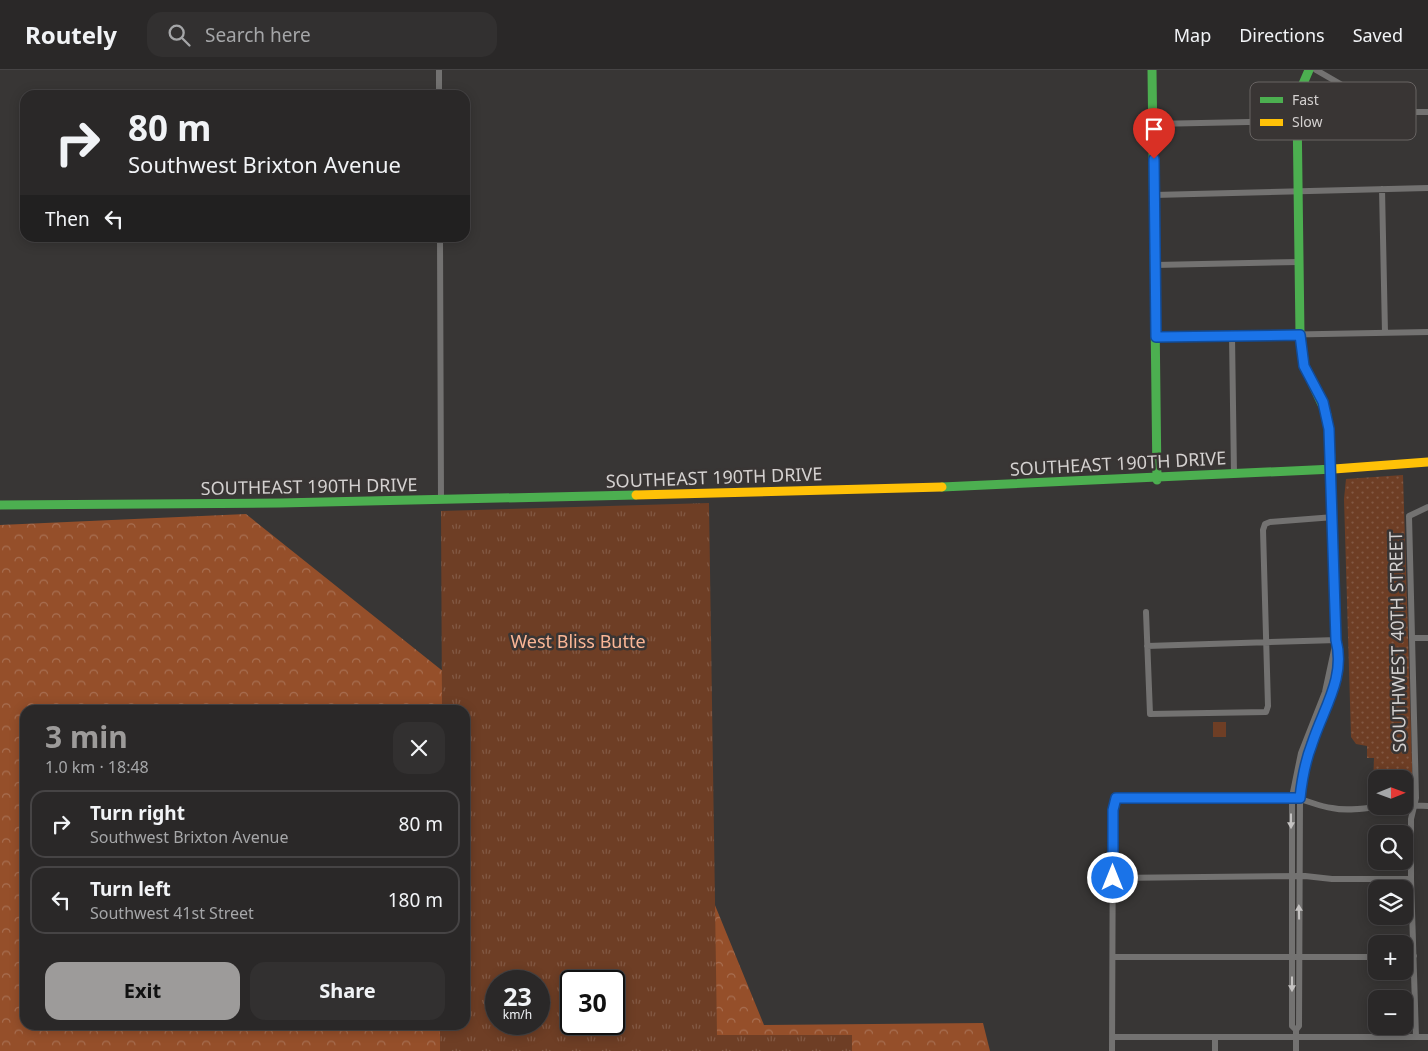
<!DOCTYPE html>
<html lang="en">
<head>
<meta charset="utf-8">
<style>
	body { margin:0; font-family:"Noto Sans",sans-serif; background:#323030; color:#f1f3f6; height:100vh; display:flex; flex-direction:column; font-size:19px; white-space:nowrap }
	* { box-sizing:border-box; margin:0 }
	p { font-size:16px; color:#a5a6a8 }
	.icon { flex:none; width:28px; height:28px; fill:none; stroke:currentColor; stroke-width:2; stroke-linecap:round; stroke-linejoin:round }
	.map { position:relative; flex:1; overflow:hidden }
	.drawer { position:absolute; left:20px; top:635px; width:450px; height:325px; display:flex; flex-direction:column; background:#2a2828; border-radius:15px; box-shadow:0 2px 12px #0003,0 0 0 1px #464445 }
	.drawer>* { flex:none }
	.banner { position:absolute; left:20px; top:20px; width:450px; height:152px; border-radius:15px; box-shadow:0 2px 12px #0003,0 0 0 1px #464445; background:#2a2828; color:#f1f3f6; overflow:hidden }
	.needle { width:32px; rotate:89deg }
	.controls { position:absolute; left:1368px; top:700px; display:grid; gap:10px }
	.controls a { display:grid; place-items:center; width:45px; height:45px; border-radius:10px; background:#2a2828; box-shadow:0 2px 12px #0003,0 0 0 1px #464445; font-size:25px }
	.speed { position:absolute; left:485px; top:900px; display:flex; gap:10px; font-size:25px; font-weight:700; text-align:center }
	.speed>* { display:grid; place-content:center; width:65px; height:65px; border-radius:50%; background:#2a2828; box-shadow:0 2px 12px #0003,0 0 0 1px #464445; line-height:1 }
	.speed small { font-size:12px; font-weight:400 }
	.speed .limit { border:2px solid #111; border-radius:8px; background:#fff; color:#111 }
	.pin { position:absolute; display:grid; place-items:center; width:42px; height:42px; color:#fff; margin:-51px -21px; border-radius:50% 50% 50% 0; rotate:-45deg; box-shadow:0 0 5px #0007 }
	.pin .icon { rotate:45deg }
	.me { position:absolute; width:55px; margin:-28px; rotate:0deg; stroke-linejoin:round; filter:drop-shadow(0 0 4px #0008) }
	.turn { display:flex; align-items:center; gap:18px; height:105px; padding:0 25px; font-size:22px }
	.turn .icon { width:65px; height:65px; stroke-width:2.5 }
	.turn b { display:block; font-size:35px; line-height:42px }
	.then { display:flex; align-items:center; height:48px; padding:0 25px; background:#0003; gap:10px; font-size:19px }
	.round { display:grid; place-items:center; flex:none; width:52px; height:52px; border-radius:15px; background:#323030 }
	.headline { display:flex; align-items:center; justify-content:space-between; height:85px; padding:0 25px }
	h1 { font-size:30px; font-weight:700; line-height:38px; color:#9d9b9a }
	.primary-button { display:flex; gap:10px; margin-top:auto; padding:10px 25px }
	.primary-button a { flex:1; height:58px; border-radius:15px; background:#9d9b9a; color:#111; font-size:20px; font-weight:700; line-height:58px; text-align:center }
	.primary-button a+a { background:#323030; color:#f1f3f6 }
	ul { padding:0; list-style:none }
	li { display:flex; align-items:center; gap:15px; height:68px; margin:0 10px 8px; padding:0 15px; border:2px solid #464445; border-radius:15px }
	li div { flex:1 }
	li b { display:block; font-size:19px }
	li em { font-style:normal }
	header { display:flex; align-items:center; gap:30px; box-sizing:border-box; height:70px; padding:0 25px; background:#2a2828; border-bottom:1px solid #464445 }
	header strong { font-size:24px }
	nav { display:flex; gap:28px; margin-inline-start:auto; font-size:18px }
	.search { width:350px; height:45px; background:#323030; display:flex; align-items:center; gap:12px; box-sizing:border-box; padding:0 18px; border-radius:15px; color:#a5a6a8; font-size:19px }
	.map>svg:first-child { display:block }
	.grass { fill:url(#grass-dots) }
	.forest { fill:url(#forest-crowns); fill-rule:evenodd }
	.park { fill:url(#park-tufts); fill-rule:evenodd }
	.pitch { fill:#6e3e25 }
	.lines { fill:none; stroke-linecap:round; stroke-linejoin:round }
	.street { stroke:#737271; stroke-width:6 }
	.fast { stroke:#4caf50; stroke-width:9 }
	.slow { stroke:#ffc107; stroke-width:9 }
	.oneway { fill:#c5c3c2 }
	.route-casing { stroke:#114b97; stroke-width:12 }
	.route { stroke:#1a73e8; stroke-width:9 }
	.labels { text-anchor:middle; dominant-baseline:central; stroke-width:5; stroke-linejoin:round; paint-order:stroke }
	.street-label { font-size:18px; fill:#d4d1d0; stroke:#393534 }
	.park-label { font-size:18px; fill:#fab696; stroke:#393534 }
	.key { fill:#393534; stroke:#686463; stroke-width:1 }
	.key-label { font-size:14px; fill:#d4d1d0 }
</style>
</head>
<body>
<header>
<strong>Routely</strong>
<div class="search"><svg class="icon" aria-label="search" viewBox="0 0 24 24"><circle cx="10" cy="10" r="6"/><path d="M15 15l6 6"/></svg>Search here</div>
<nav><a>Map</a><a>Directions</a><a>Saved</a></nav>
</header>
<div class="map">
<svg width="1428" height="981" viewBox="0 0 1428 981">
	<defs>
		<pattern id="grass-dots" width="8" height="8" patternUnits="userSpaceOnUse" patternTransform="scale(1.25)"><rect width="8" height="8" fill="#6e3e25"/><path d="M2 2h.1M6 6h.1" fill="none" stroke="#825944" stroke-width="1.8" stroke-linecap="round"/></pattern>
		<pattern id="forest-crowns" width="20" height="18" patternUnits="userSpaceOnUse" patternTransform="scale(1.25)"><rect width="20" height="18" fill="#954f2a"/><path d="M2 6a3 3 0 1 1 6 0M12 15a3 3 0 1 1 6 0" fill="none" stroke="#a86f52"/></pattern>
		<pattern id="park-tufts" width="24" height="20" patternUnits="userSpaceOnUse" patternTransform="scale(1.25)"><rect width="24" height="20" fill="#6e3e25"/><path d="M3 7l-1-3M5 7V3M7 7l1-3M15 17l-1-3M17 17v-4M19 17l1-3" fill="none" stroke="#825944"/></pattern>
	</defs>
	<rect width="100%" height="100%" fill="#383635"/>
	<!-- grass -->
	<path class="grass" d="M1403 405 1413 727H1405L1404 709H1376V715H1373L1374 688H1367V676L1356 674 1351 667 1344 429 1346 409Z"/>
	<!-- forest -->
	<path class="forest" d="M246 444 459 614 636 642 764 955 983 953 990 981H0V455ZM25 640H465V955H25ZM496 911H539V954H496ZM571 911H614V954H571Z"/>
	<!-- park -->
	<path class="park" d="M709 433 717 965H852V981H440V955H465V640H442L441 441ZM496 911H539V954H496ZM614 911V954H571V911Z"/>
	<!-- pitch -->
	<path class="pitch" d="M1213 652H1226V667H1213Z"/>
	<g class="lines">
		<!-- street -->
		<path class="street" d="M439 0V25
			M1316 0 1382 38 1401 42H1428
			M1153 54 1297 51
			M1382 119 1385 263
			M1154 125 1428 118
			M440 168 441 430
			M1155 195 1299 192
			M1232 266 1234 404
			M1156 267 1428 262
			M1146 542 1150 644 1266 642 1268 636 1263 460 1265 454 1270 452 1334 447
			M1412 568H1428
			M1147 576 1337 570
			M1404 735 1428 736
			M1113 808 1305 806 1332 809H1411
			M1404 886H1414
			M1113 887H1376
			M1296 960 1292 956V727L1301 683 1325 622 1336 571
			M1112 967H1428
			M1215 967V981
			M1416 967 1411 809V749L1416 728 1409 446 1428 437
			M1112 981 1113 739 1116 728 1287 727C1304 728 1316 736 1332 738 1350 742 1369 737 1387 736
			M1296 981V960L1299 956 1300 728 1309 682 1337 609 1340 584 1337 570 1332 399"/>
		<!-- fast -->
		<path class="fast" d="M1152 0 1157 410
			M1309 0 1299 23 1297 37 1300 265 1304 296 1327 345 1332 399
			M942 417 1334 399
			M0 435 280 433 636 425"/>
		<!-- slow -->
		<path class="slow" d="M1334 399 1428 392
			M636 425 942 417"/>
	</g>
	<!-- one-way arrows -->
	<defs><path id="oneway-solid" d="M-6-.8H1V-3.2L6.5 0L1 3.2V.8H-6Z" transform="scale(1.25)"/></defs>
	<g class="oneway">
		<use href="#oneway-solid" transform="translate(1291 751) rotate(90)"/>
		<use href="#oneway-solid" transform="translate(1299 842) rotate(-91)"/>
		<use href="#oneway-solid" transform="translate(1292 914) rotate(90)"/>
	</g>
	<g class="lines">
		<!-- route casing -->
		<g class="route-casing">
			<path id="route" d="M1113 808V740L1116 728H1300C1302 709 1305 692 1312 674 1323 639 1346 608 1336 570L1329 359 1323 332 1304 296 1300 265 1156 267 1154 89"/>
		</g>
		<!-- route -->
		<use href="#route" class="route"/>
	</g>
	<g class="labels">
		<!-- street labels -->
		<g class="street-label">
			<text transform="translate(1118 393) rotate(-3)">SOUTHEAST 190TH DRIVE</text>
			<text transform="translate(714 407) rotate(-2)">SOUTHEAST 190TH DRIVE</text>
			<text transform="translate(309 416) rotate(-1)">SOUTHEAST 190TH DRIVE</text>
			<text transform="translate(1397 572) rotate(-91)">SOUTHWEST 40TH STREET</text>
		</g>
		<!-- park labels -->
		<g class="park-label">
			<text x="578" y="571">West Bliss Butte</text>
		</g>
	</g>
	<!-- legend -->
	<rect x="1250" y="12" width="166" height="58" rx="8" class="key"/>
	<rect x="1260" y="27" width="23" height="6" fill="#4caf50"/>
	<rect x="1260" y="49" width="23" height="7" fill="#ffc107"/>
	<g class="key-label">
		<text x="1292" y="35">Fast</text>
		<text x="1292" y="57">Slow</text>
	</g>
</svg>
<div class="controls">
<a><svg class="needle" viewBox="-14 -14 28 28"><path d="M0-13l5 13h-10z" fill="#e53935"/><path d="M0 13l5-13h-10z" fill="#a5a6a8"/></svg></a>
<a><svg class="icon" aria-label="search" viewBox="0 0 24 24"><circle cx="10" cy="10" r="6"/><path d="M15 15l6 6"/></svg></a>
<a><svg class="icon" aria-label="layers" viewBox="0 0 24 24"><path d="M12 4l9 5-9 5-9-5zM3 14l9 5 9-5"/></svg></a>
<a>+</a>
<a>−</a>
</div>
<div class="speed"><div>23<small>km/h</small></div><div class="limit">30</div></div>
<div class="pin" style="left:1154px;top:89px;background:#d93025"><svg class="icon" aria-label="arrive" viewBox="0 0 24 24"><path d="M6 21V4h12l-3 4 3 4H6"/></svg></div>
<svg class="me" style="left:1113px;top:808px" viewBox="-20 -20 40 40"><circle r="17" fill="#1a73e8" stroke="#fff" stroke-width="3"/><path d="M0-11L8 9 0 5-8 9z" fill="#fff"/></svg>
<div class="banner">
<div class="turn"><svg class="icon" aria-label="right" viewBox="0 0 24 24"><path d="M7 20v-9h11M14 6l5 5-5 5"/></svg><div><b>80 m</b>Southwest Brixton Avenue</div></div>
<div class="then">Then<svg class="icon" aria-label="left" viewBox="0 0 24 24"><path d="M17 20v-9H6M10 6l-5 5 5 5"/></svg></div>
</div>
<section class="drawer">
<div class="headline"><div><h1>3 min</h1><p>1.0 km · 18:48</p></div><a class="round"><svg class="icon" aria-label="close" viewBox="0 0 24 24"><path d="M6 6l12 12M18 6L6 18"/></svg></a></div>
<ul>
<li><svg class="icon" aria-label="right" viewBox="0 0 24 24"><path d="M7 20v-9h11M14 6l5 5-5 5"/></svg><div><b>Turn right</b><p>Southwest Brixton Avenue</p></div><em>80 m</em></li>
<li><svg class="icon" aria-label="left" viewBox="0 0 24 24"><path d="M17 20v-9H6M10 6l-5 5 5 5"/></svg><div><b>Turn left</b><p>Southwest 41st Street</p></div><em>180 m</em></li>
</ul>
<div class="primary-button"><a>Exit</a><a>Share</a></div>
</section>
</div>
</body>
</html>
